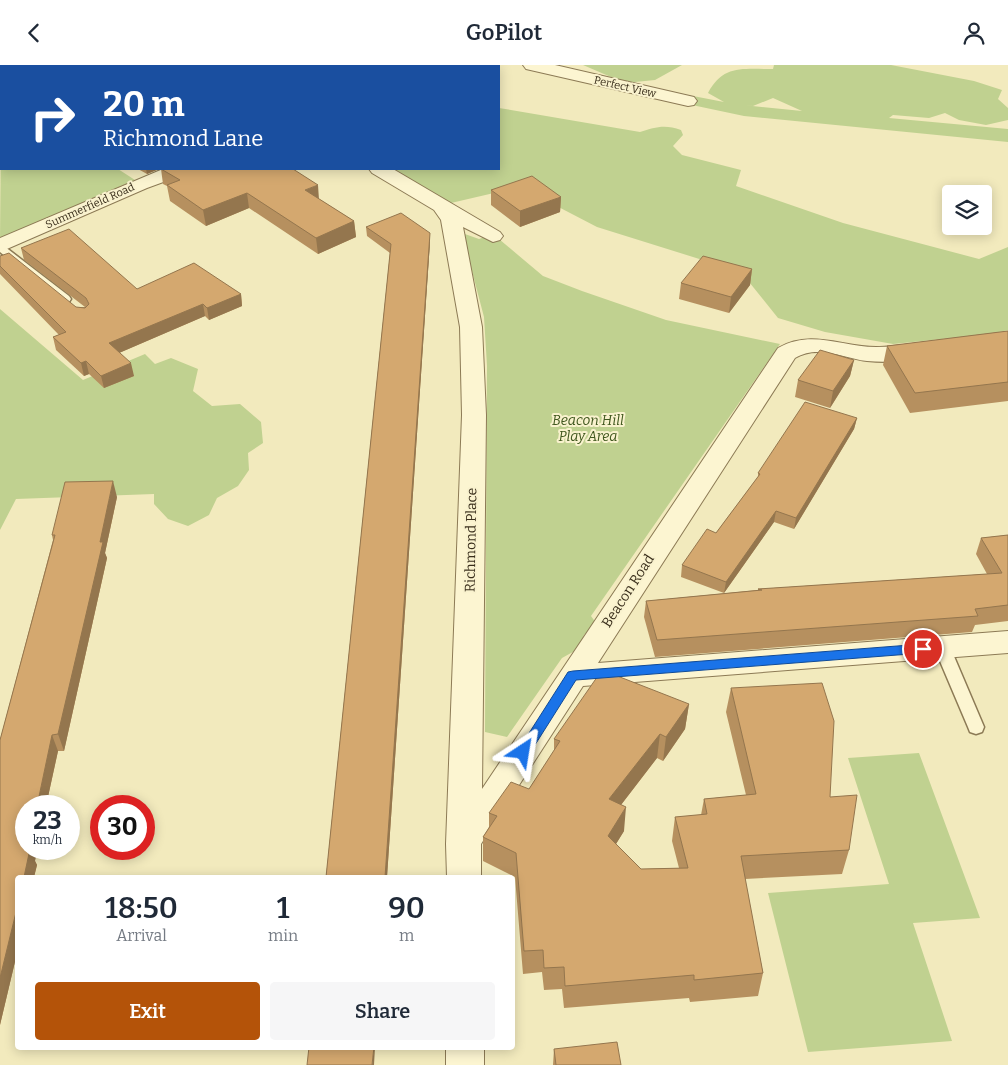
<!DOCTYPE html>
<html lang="en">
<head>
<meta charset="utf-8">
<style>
	body { margin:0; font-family:Bitter,serif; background:#f6f6f7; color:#1f2937; height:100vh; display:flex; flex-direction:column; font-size:19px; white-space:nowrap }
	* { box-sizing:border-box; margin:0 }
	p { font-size:16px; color:#747a83 }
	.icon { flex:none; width:28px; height:28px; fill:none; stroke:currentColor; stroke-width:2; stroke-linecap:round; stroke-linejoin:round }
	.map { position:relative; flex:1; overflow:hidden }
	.sheet { position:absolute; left:15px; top:810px; width:500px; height:175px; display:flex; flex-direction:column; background:#fff; border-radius:5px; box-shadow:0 2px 12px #0003 }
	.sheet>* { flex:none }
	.hud { position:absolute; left:0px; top:0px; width:500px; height:105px; box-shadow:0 2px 12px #0003; background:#1a4fa0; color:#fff; overflow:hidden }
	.controls { position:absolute; left:942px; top:120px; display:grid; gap:10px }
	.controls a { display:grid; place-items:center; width:50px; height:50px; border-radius:5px; background:#fff; box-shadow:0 2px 12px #0003; font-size:25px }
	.speed { position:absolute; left:15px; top:730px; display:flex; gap:10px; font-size:25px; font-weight:700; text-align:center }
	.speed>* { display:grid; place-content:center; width:65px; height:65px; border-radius:50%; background:#fff; box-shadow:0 2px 12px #0003; line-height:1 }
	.speed small { font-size:12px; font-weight:400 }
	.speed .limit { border:8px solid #d22; background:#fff; color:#111 }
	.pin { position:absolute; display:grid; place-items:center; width:42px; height:42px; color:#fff; margin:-21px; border:2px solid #fff; border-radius:50%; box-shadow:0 1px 5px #0007 }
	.me { position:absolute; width:55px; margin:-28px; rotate:33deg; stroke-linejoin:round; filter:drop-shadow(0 0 4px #0008) }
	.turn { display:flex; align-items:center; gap:18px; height:105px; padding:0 20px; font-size:22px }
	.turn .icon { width:65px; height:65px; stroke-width:2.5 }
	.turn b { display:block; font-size:35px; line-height:42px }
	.eta { display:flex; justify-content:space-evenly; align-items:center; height:85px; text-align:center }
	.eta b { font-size:30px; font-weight:600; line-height:35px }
	.cta { display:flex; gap:10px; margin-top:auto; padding:10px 20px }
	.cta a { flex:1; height:58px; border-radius:5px; background:#b45309; color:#fff; font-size:20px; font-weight:600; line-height:58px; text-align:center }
	.cta a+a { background:#f6f6f7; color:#1f2937 }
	header { display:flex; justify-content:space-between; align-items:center; height:65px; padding:0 20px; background:#fff; font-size:22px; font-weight:600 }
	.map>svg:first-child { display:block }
	.green { fill:#c0d190; fill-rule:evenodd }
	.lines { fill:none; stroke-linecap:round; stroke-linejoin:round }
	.lane-casing { stroke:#8c7a55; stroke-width:3 }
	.street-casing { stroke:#8c7a55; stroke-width:2 }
	.lane { fill:#fcf5d1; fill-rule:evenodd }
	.street { fill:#fcf5d1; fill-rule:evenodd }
	.wall { fill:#b6905f }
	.shaded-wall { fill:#94764e }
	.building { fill:#d4a86f; stroke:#94764e }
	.route { fill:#1a73e8; stroke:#114b97 }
	.labels { text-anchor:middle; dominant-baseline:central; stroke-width:4; stroke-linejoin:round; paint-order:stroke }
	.far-street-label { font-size:11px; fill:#392e1b; stroke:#f9f2ce }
	.park-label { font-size:14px; font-style:italic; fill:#41581f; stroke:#f9f2ce }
	.street-label { font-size:14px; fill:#392e1b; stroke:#f9f2ce }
</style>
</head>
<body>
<header><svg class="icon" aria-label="back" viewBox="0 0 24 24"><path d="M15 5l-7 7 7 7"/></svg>GoPilot<svg class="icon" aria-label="person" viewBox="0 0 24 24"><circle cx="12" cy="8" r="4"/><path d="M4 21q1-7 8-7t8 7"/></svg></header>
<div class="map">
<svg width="1008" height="1000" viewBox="0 0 1008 1000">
	<rect width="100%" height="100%" fill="#f2eabd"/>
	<!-- green -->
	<path class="green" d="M583 0H682L655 15 625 18Z
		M774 0H891L974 16 1002 25 998 34 1008 43V55L986 60 959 55 945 48 929 53 893 50 889 53 1008 64V77L744 51 692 40 693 31 724 37 708 28C723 0 741 4 773 4ZM773 33 802 46 743 40 753 41Z
		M499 43 640 67C655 62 665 59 681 65L683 70 673 81 682 90 741 105 736 121 843 158 979 194 1008 182V265L991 269 893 279 825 267 778 253 741 207 597 162 520 122 451 138 394 104H499Z
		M1 62V104H118L135 115 0 175Z
		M462 168 479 174 493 169 543 211 582 226 666 255 780 279 591 551 596 558 584 570 580 583 562 593 507 672 485 667 487 301 484 252Z
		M0 244 83 315 145 289 155 299 171 293 198 304 193 326 212 341 240 339 261 357 263 378 248 388 249 405 238 421 217 433 209 450 188 461 168 454 154 439V429L16 434 0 465Z
		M919 688 980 853 913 858 952 976 808 987 768 828 889 819 848 693Z"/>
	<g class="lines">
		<!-- lane casing -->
		<g class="lane-casing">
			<path id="lane" d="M0 178 69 231 71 234 69 237H61L0 187Z
				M942 576 948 578 950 582 984 662 982 667 976 669 970 667 968 662 934 582 936 578Z"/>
		</g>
		<!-- street casing -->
		<g class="street-casing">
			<path id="street" d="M523 0H555L694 32 697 36 694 40 688 41 526 4Z
				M163 104H191L188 108 147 123 0 187V173Z
				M369 104H393L500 167 503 171 500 175 493 177 463 162 482 262 486 350 482 724 778 283C812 264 841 282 876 282 894 282 913 277 930 281L934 286 930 291C911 296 887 298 867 296 843 293 818 279 795 293L598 598 1008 566V588L583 621 481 779V812H447L446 779 462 350 460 262 441 155 434 145 372 108Z
				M446 982H484V1000H446Z"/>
		</g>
		<!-- lane -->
		<use href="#lane" class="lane"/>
		<!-- street -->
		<use href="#street" class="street"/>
	</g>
	<!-- wall -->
	<path class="wall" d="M126 0H190L192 1H130Z
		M138 104H159L147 109Z
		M161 104 319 134 354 156 356 172 318 189 249 143 206 161 170 136 167 121 163 119Z
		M491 125 561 132 560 147 520 162 491 140Z
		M366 162 430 177 387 812H326L390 188 367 171Z
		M21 183 137 224 241 229 242 241 209 255 205 251 119 288 134 311 104 323 89 309 84 311 56 285 53 272 59 270 0 209V191L76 242H85L24 195Z
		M752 204 750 220 729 248 679 234 681 218Z
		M1008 266V336L910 348 883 300 887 281Z
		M854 295 850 311 830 343 795 332 798 315Z
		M857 353 854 364 794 464 774 457 724 528 681 512 682 500 716 468 758 412V408Z
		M117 432 105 488 107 493 64 686H58L46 741H26L35 796 37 800 34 812H18V884L0 960V675L53 475 52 470Z
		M1008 470V556L975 560 972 567 655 592 644 552 646 536 758 525V524L987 509 976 489 981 473Z
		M731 623 830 732 849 785 842 809 745 814 763 908 758 931 690 937 689 933 564 943 562 924 544 925 542 907 523 909 515 812 483 796V772L489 762V748L529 724 554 686V674L689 639 685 664 663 696 657 693 621 740 624 766 616 779 641 804 679 803 672 776 675 752 701 750 704 734 746 730 726 647Z
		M554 984 621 1000H553Z"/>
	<!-- shaded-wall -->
	<path class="shaded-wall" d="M90 0H115L112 1H86Z
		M1 23V32L0 33V24Z
		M146 104H159L147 109Z
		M318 120 319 135 305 125Z
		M247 128 249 143 206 161 203 145Z
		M561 132 560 147 520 162V146Z
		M354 156 356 172 318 189 316 173Z
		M430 168V177L387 812H385Z
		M752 204 750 220 729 248 731 232Z
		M241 229 242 241 209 255 207 243Z
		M203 239 205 251 112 291 109 278Z
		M854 295 850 311 830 343 833 326Z
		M86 296 89 309 84 311 81 298Z
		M131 298 134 311 104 323 101 311Z
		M857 353 854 364 794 464 796 453Z
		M113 416 117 432 105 488 107 493 64 686 58 669Z
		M776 446 774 457 724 528 726 517Z
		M689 639 685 664 663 696 666 672Z
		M660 669 657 693 607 758 609 734Z
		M52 670 58 686 46 741H37Z
		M626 742 624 766 606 795 608 771Z
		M28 784H38L35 796 37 800 34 812H24Z
		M18 839V884L0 960V913Z
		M374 982H375L374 1000H372Z"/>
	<!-- building -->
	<path class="building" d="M0 0H90L86 1H1V23L0 24Z
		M148 0H190L192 1H152Z
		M161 104H293L318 120 305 125 354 156 316 173 247 128 203 145 167 120 180 115Z
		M532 111 561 132 520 146 491 125Z
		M401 148 430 168 385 812H326L391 179 366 162Z
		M69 164 137 224 194 198 241 229 207 243 203 239 109 278 131 298 101 311 86 296 81 298 53 272 66 267 0 201V191L9 188 76 242 85 243 89 239 86 233 21 183Z
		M703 191 752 204 731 232 681 218Z
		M1008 266V317L915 328 887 281Z
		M820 285 854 295 833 326 798 315Z
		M805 337 857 353 796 453 776 446 726 517 682 500 707 464 716 468 760 409 758 408Z
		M113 416 100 477H103L58 669 52 670 37 741H26V784H30L24 812H18V839L0 913V675L55 470H52L65 417Z
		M1008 470V540L975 544 978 551 657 575 646 536 762 525 758 524 1002 508 981 473Z
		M602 605 689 639 666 672 660 669 609 734 626 742 608 771 641 804 688 803 675 752 707 749 704 734 756 729 731 623 822 618 834 656 830 732 857 730 849 785 741 791 763 908 694 915V910L565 921 564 902 544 903 543 885 524 886 516 788 483 772 497 751 489 748 511 717 529 724 560 676 554 674Z
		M617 977 621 1000H556L554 984Z
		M309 982H374L372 1000H307Z"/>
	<!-- route -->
	<path class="route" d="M923 579 929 584 923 588 576 615 528 691H518L517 687 568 607 573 606Z"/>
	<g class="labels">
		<!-- far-street labels -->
		<g class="far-street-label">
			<text transform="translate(625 22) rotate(13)">Perfect View</text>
			<text transform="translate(90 141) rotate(-24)">Summerfield Road</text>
		</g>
		<!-- park labels -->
		<g class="park-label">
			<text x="588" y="355">Beacon Hill<tspan x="588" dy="16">Play Area</tspan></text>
		</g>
		<!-- street labels -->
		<g class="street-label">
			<text transform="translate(471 475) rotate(-89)">Richmond Place</text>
			<text transform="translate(628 526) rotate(-57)">Beacon Road</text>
		</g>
	</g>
</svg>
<div class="controls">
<a><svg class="icon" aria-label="layers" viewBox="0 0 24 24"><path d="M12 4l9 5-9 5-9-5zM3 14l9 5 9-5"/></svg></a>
</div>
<div class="speed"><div>23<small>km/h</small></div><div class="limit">30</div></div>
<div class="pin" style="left:923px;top:584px;background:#d93025"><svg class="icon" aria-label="arrive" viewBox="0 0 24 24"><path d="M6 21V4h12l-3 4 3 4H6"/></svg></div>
<svg class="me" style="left:523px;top:687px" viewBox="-20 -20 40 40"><path d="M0-17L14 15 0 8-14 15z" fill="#1a73e8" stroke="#fff" stroke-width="4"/></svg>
<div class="hud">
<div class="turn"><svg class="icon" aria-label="right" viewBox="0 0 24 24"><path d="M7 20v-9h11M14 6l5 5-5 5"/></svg><div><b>20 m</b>Richmond Lane</div></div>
</div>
<section class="sheet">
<div class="eta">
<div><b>18:50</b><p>Arrival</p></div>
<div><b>1</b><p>min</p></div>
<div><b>90</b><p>m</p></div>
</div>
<div class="cta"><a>Exit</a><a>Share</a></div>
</section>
</div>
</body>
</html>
